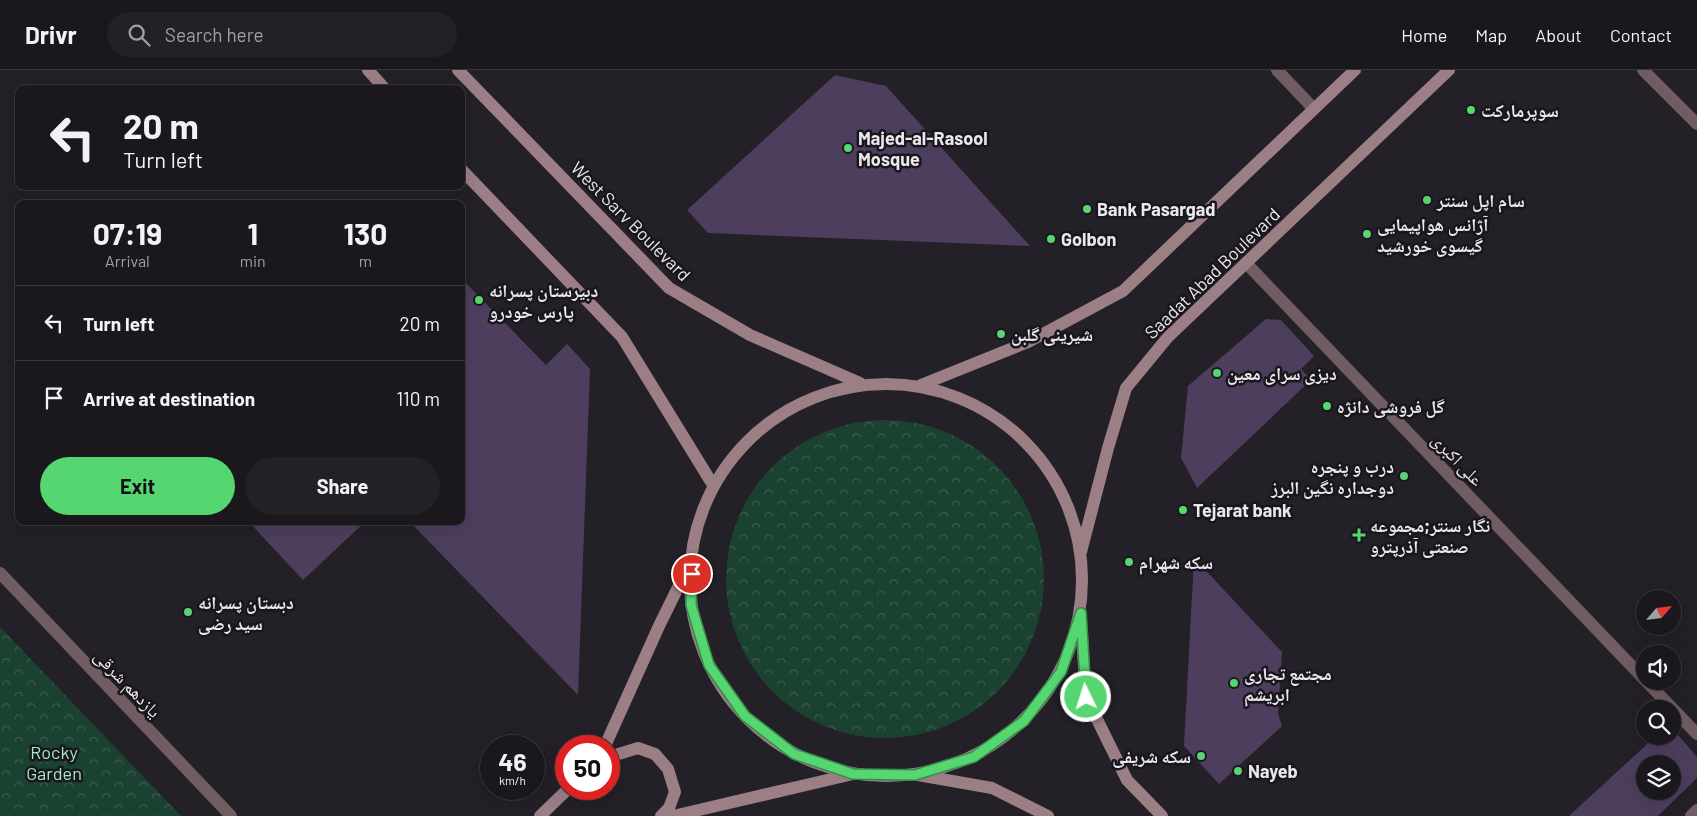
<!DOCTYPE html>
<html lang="en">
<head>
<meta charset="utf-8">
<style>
	body { margin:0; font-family:Barlow,"Noto Naskh Arabic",sans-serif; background:#232126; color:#f1f3f6; height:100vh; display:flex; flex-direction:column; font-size:19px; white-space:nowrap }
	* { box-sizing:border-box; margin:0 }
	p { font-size:16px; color:#9fa0a4 }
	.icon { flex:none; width:28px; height:28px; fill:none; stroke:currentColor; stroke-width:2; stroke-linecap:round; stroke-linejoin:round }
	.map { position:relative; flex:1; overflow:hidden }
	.sheet { position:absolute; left:15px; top:130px; width:450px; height:325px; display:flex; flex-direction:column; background:#1a181d; border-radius:10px; box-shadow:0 5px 20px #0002,0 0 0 1px #38373b }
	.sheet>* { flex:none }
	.hud { position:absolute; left:15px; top:15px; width:450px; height:105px; border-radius:10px; box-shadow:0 5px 20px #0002,0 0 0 1px #38373b; background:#1a181d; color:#f1f3f6; overflow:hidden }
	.needle { width:32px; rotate:62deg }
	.controls { position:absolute; left:1636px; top:520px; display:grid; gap:10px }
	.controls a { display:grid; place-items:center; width:45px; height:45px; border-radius:50%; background:#1a181d; box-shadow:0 5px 20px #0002,0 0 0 1px #38373b; font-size:25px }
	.speed { position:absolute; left:480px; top:665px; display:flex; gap:10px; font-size:25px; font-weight:700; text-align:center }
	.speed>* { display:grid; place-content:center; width:65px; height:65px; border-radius:50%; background:#1a181d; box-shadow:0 5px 20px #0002,0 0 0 1px #38373b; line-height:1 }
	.speed small { font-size:12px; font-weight:400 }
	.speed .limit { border:8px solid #d22; background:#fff; color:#111 }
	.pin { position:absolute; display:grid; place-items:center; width:42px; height:42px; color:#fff; margin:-21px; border:2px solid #fff; border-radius:50%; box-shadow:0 1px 5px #0007 }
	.me { position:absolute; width:55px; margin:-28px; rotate:356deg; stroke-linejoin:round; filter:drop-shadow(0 0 4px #0008) }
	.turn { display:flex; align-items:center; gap:18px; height:105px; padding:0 25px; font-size:22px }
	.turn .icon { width:65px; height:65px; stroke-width:2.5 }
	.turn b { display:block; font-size:35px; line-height:42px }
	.eta { display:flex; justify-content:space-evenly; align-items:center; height:85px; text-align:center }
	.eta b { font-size:30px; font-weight:700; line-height:35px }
	.primary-button { display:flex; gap:10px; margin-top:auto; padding:10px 25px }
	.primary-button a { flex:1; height:58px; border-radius:30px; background:#56d671; color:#111; font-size:20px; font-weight:700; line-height:58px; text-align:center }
	.primary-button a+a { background:#232126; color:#f1f3f6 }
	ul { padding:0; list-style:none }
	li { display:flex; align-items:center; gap:15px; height:75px; padding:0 25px; border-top:1px solid #38373b }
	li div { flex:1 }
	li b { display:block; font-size:19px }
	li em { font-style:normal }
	header { display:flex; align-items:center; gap:30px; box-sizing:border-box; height:70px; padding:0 25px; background:#1a181d; border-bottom:1px solid #38373b }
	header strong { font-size:24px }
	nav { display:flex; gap:28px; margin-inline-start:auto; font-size:18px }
	.search { width:350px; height:45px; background:#232126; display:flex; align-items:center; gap:12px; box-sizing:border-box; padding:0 18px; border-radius:28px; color:#9fa0a4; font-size:19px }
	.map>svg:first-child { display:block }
	.park { fill:url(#park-crowns) }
	.building { fill:#4e3e5e; fill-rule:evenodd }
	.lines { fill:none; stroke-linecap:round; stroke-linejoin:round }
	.minor { stroke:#705d61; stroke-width:12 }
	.tertiary { stroke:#705d61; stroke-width:12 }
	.secondary { stroke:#9c7e85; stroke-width:12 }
	.route-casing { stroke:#388b49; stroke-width:12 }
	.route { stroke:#56d671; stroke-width:9 }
	.poi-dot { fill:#56d671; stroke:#1a161e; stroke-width:2 }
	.labels { text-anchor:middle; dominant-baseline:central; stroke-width:5; stroke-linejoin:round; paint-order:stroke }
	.poi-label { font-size:18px; font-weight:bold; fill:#eae7ed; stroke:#1a161e; text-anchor:start }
	.street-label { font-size:18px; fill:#eae7ed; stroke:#1a161e }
	.park-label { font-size:18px; fill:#a2e8c4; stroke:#1a161e }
</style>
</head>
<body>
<header>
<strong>Drivr</strong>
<div class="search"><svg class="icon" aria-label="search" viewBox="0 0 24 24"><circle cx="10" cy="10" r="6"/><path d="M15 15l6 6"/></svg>Search here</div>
<nav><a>Home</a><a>Map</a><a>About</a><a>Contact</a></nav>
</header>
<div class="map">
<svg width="1697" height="746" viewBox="0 0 1697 746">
	<defs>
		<pattern id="park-crowns" width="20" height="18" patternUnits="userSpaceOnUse" patternTransform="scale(1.25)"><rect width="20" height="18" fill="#1b4230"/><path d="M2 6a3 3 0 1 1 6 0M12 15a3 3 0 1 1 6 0" fill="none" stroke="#3c5d4e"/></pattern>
	</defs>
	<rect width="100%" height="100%" fill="#232027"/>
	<!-- park -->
	<path class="park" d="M726 509a159 159 0 1 1 318 0a159 159 0 1 1-318 0Z
		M0 557 181 746H0Z"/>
	<!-- building -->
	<path class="building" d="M835 5 886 16 1030 176 708 163 687 140Z
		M461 208 546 295 567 274 590 299 578 625 409 451H461Z
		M1266 249 1281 250 1314 286 1301 299 1311 310 1197 418 1181 388 1188 316Z
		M248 451H366L303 510Z
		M1194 488 1282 582 1278 644 1282 656 1219 714 1184 676Z
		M1656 666H1679L1697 687V708L1658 746H1569ZM1645 694H1672V721H1645Z"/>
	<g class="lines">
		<!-- minor -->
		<path class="minor" d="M1277 0 1314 39
			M1643 0 1697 54
			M1246 193 1645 610
			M1646 611 1697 664"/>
		<!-- tertiary -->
		<path class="tertiary" d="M0 503 231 746
			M1691 746 1697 740"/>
		<!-- secondary -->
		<path class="secondary" d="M368 0 385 19
			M458 0 669 218 750 265 860 313
			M461 99 622 267 713 415
			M690 510a196 196 0 1 1 392 0a196 196 0 1 1-392 0Z
			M921 315 1028 272 1123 221 1355 0
			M1081 482 1108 378 1126 318 1168 267 1449 0
			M1081 550 1086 627 1127 710 1162 746
			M605 676 659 556 690 493
			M609 687 638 678 655 684 668 699 675 722 669 738 661 746
			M918 705 992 718 1048 746
			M540 746 568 719
			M673 746 853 704"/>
	</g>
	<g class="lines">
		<!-- route casing -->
		<g class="route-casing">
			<path id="route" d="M692 504 691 535 709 595 745 646 794 684 853 704 915 705 974 687 1024 651 1061 602 1081 543 1086 627"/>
		</g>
		<!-- route -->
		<use href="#route" class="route"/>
	</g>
	<!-- markers -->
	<g class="poi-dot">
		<circle cx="1471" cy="40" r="5"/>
		<circle cx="848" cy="78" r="5"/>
		<circle cx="1427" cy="130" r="5"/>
		<circle cx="1087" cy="139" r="5"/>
		<circle cx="1367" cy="164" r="5"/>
		<circle cx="1051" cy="169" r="5"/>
		<circle cx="479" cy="230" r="5"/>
		<circle cx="1001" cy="264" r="5"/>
		<circle cx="1217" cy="303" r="5"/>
		<circle cx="1327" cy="336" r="5"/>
		<circle cx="1404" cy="406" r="5"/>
		<circle cx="1183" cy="440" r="5"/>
		<path d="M1356.5 457.5h5v5h5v5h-5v5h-5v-5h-5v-5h5z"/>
		<circle cx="1129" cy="492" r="5"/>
		<circle cx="188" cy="542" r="5"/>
		<circle cx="1234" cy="613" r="5"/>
		<circle cx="1201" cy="686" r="5"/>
		<circle cx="1238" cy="701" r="5"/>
	</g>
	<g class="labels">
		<!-- poi labels -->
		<g class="poi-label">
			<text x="1481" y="40">سوپرمارکت</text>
			<text x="858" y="68">Majed-al-Rasool<tspan x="858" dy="21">Mosque</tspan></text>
			<text x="1437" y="130">سام اپل سنتر</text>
			<text x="1097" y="139">Bank Pasargad</text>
			<text x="1377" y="154">آژانس هواپیمایی<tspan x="1377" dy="21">گیسوی خورشید</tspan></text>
			<text x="1061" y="169">Golbon</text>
			<text x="489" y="220">دبیرستان پسرانه<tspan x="489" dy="21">پارس خودرو</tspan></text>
			<text x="1011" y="264">شیرینی گلبن</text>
			<text x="1227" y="303">دیزی سرای معین</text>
			<text x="1337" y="336">گل فروشی دانژه</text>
			<text x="1394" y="396" text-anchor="end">درب و پنجره<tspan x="1394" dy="21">دوجداره نگین البرز</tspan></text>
			<text x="1193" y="440">Tejarat bank</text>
			<text x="1370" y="455">نگار سنتر;مجموعه<tspan x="1370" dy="21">صنعتی آذرپترو</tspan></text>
			<text x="1139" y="492">سکه شهرام</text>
			<text x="198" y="532">دبستان پسرانه<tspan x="198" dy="21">سید رضی</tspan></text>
			<text x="1244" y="603">مجتمع تجاری<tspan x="1244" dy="21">ابریشم</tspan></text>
			<text x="1191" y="686" text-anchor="end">سکه شریفی</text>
			<text x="1248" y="701">Nayeb</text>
		</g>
		<!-- street labels -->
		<g class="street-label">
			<text transform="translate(631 151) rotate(45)">West Sarv Boulevard</text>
			<text transform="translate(1212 203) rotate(-44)">Saadat Abad Boulevard</text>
			<text transform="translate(1458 389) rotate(46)">علی اکبری</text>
			<text transform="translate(128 613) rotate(46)">یازدهم شرقی</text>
		</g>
		<!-- park labels -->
		<g class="park-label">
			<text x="54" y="682">Rocky<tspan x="54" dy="21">Garden</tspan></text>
		</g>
	</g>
</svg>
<div class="controls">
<a><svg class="needle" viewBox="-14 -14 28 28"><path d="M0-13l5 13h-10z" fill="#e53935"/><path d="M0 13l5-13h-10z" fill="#9fa0a4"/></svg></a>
<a><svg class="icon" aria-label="sound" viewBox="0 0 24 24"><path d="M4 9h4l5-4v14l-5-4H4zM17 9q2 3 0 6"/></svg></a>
<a><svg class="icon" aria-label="search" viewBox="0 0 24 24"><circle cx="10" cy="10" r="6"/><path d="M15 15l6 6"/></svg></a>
<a><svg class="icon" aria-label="layers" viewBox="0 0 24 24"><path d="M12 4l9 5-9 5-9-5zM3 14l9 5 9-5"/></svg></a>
</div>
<div class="speed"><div>46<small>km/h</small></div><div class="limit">50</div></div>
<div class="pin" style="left:692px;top:504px;background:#d93025"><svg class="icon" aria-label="arrive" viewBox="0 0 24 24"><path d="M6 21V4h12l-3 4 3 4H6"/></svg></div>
<svg class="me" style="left:1086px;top:627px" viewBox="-20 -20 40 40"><circle r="17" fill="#56d671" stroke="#fff" stroke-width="3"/><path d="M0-11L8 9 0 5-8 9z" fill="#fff"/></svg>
<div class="hud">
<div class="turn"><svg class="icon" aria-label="left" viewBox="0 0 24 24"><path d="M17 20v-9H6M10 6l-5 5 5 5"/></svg><div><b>20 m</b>Turn left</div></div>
</div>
<section class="sheet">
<div class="eta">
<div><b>07:19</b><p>Arrival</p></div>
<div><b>1</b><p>min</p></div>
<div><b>130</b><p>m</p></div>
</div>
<ul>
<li><svg class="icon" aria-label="left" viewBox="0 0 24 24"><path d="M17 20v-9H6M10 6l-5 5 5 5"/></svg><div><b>Turn left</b></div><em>20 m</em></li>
<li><svg class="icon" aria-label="arrive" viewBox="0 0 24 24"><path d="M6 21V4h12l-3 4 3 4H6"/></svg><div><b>Arrive at destination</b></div><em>110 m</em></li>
</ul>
<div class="primary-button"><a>Exit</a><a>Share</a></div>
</section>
</div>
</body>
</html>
